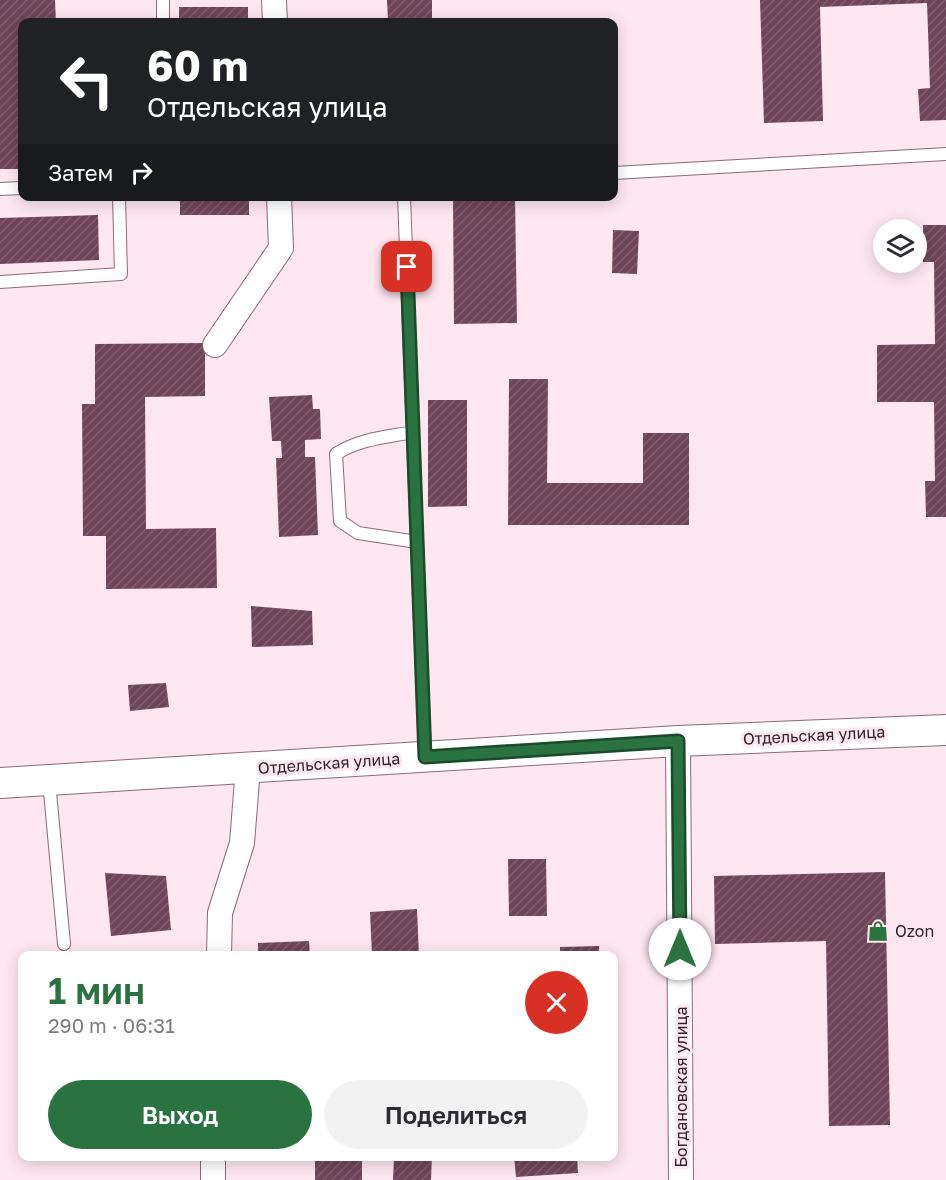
<!DOCTYPE html>
<html lang="ru">
<head>
<meta charset="utf-8">
<style>
	body { margin:0; font-family:"Golos Text",sans-serif; background:#f2f2f3; color:#2b2b33; height:100vh; display:flex; flex-direction:column; font-size:22px; white-space:nowrap }
	* { box-sizing:border-box; margin:0 }
	p { font-size:20px; color:#7c7c81 }
	.icon { flex:none; width:33px; height:33px; fill:none; stroke:currentColor; stroke-width:2; stroke-linecap:round; stroke-linejoin:round }
	.map { position:relative; flex:1; overflow:hidden }
	.details { position:absolute; left:18px; top:951px; width:600px; height:210px; display:flex; flex-direction:column; background:#fff; border-radius:12px; box-shadow:0 3px 15px #0003 }
	.details>* { flex:none }
	.guide { position:absolute; left:18px; top:18px; width:600px; height:183px; border-radius:12px; box-shadow:0 3px 15px #0003; background:#202124; color:#fff; overflow:hidden }
	.controls { position:absolute; left:873px; top:219px; display:grid; gap:12px }
	.controls a { display:grid; place-items:center; width:54px; height:54px; border-radius:50%; background:#fff; box-shadow:0 3px 15px #0003; font-size:30px }
	.pin { position:absolute; display:grid; place-items:center; width:51px; height:51px; color:#fff; margin:-26px; border-radius:12px; box-shadow:0 3px 9px #0006 }
	.me { position:absolute; width:66px; margin:-33px; rotate:0deg; stroke-linejoin:round; filter:drop-shadow(0 0 4px #0008) }
	.turn { display:flex; align-items:center; gap:21px; height:126px; padding:0 30px; font-size:27px }
	.turn .icon { width:78px; height:78px; stroke-width:2.5 }
	.turn b { display:block; font-size:42px; line-height:51px }
	.then { display:flex; align-items:center; height:57px; padding:0 30px; background:#0003; gap:12px; font-size:22px }
	.round { display:grid; place-items:center; flex:none; width:63px; height:63px; border-radius:32px; background:#f2f2f3 }
	.summary { display:flex; align-items:center; justify-content:space-between; height:102px; padding:0 30px }
	h1 { font-size:36px; font-weight:600; line-height:45px; color:#2a7340 }
	.action { display:flex; gap:12px; margin-top:auto; padding:12px 30px }
	.action a { flex:1; height:69px; border-radius:36px; background:#2a7340; color:#fff; font-size:24px; font-weight:600; line-height:69px; text-align:center }
	.action a+a { background:#f2f2f3; color:#2b2b33 }
	.map>svg:first-child { display:block }
	.building { fill:url(#building-hatch) }
	.lines { fill:none; stroke-linecap:round; stroke-linejoin:round }
	.service-casing { stroke:#8b6978; stroke-width:14 }
	.minor-casing { stroke:#8b6978; stroke-width:26 }
	.tertiary-casing { stroke:#8b6978; stroke-width:32 }
	.service { stroke:#fff; stroke-width:12 }
	.minor { stroke:#fff; stroke-width:24 }
	.tertiary { stroke:#fff; stroke-width:30 }
	.route-casing { stroke:#1b4b2a; stroke-width:15 }
	.route { stroke:#2a7340; stroke-width:10 }
	.labels { text-anchor:middle; dominant-baseline:central; stroke-width:6; stroke-linejoin:round; paint-order:stroke }
	.street-label { font-size:16px; fill:#302228; stroke:#ffe7f1 }
	.poi-label { font-size:16px; fill:#302228; stroke:#ffe7f1; text-anchor:start }
</style>
</head>
<body>
<div class="map">
<svg width="946" height="1180" viewBox="0 0 946 1180">
	<defs>
		<pattern id="building-hatch" width="6" height="6" patternUnits="userSpaceOnUse" patternTransform="scale(1.5)"><rect width="6" height="6" fill="#6f4659"/><path d="M-1 1l2-2M0 6l6-6M5 7l2-2" fill="none" stroke="#7f5e6d"/></pattern>
	</defs>
	<rect width="100%" height="100%" fill="#ffe7f1"/>
	<!-- building -->
	<path class="building" d="M0 0H55L56 22H22V169H0Z
		M387 0H432V22H388Z
		M760 0H946V120L920 121 918 89 930 88 927 3 820 7 823 121 764 123Z
		M179 7H248V22H179Z
		M180 196H249V215H180Z
		M515 198 517 323 454 324 453 199Z
		M98 215 99 260 0 264V218Z
		M923 225H946V517H926L925 481H935L934 402H877V345L935 344 934 262H923Z
		M613 230 639 231 637 274 612 273Z
		M205 343V396L145 397 146 529 216 528 217 588 106 589V536H83L82 404H95V344Z
		M509 379H548L547 483H643V433H689V525H508Z
		M312 395 313 409H320L321 439 305 440V457H315L318 535 279 537 276 458H282L281 441H272L269 397Z
		M428 400H467V506L428 507Z
		M251 606 312 611 313 645 252 647Z
		M166 683 169 707 130 711 128 685Z
		M508 859H546L547 916H509Z
		M885 872 890 1125 829 1126 826 941 715 944 714 876Z
		M105 873 166 876 171 930 111 936Z
		M417 909 419 956H372L370 912Z
		M309 941 310 956H258V943Z
		M599 946V956H560V947Z
		M315 1156H362V1180H315Z
		M394 1156H432L431 1180H393Z
		M514 1156H577L578 1173 516 1177Z"/>
	<g class="lines">
		<!-- service casing -->
		<g class="service-casing">
			<path id="service" d="M163 22V0
				M614 173 946 154
				M0 189 22 188
				M404 196 425 756
				M0 282 121 274 119 196
				M413 432C387 437 358 439 336 454L340 521 358 533 417 542
				M49 781 64 944"/>
		</g>
		<!-- minor casing -->
		<g class="minor-casing">
			<path id="minor" d="M274 0 275 22
				M215 345 281 248 279 196
				M678 741 681 1180
				M219 956 220 913 242 843 248 768
				M213 1180V1156"/>
		</g>
		<!-- tertiary casing -->
		<g class="tertiary-casing">
			<path id="tertiary" d="M0 783 678 741 946 730"/>
		</g>
		<!-- service -->
		<use href="#service" class="service"/>
		<!-- minor -->
		<use href="#minor" class="minor"/>
		<!-- tertiary -->
		<use href="#tertiary" class="tertiary"/>
	</g>
	<g class="lines">
		<!-- route casing -->
		<g class="route-casing">
			<path id="route" d="M407 267 425 757 678 741 680 949"/>
		</g>
		<!-- route -->
		<use href="#route" class="route"/>
	</g>
	<!-- icons -->
	<defs>
		<g id="shop-bare" transform="scale(1.62)"><path d="M-5-2.5h2.3a2.7 3.5 0 0 1 5.4 0H5L5.5 6h-11ZM-1.5-2.5h3a1.5 2.3 0 0 0-3 0Z" fill="#2a7340" stroke="#ffe7f1" stroke-width="2.5" paint-order="stroke"/></g>
	</defs>
	<g fill-rule="evenodd">
		<use href="#shop-bare" x="878" y="931"/>
	</g>
	<g class="labels">
		<!-- street labels -->
		<g class="street-label">
			<text transform="translate(814 735) rotate(-3)">Отдельская улица</text>
			<text transform="translate(329 763) rotate(-4)">Отдельская улица</text>
			<text transform="translate(681 1087) rotate(-90)">Богдановская улица</text>
		</g>
		<!-- poi labels -->
		<g class="poi-label">
			<text x="895" y="931">Ozon</text>
		</g>
	</g>
</svg>
<div class="controls">
<a><svg class="icon" aria-label="layers" viewBox="0 0 24 24"><path d="M12 4l9 5-9 5-9-5zM3 14l9 5 9-5"/></svg></a>
</div>
<div class="pin" style="left:407px;top:267px;background:#d93025"><svg class="icon" aria-label="arrive" viewBox="0 0 24 24"><path d="M6 21V4h12l-3 4 3 4H6"/></svg></div>
<svg class="me" style="left:680px;top:949px" viewBox="-20 -20 40 40"><circle r="19" fill="#fff"/><path d="M0-13L10 11 0 6-10 11z" fill="#2a7340"/></svg>
<div class="guide">
<div class="turn"><svg class="icon" aria-label="left" viewBox="0 0 24 24"><path d="M17 20v-9H6M10 6l-5 5 5 5"/></svg><div><b>60 m</b>Отдельская улица</div></div>
<div class="then">Затем<svg class="icon" aria-label="right" viewBox="0 0 24 24"><path d="M7 20v-9h11M14 6l5 5-5 5"/></svg></div>
</div>
<section class="details">
<div class="summary"><div><h1>1 мин</h1><p>290 m · 06:31</p></div><a class="round" style="background:#d93025;color:#fff"><svg class="icon" aria-label="close" viewBox="0 0 24 24"><path d="M6 6l12 12M18 6L6 18"/></svg></a></div>
<div class="action"><a>Выход</a><a>Поделиться</a></div>
</section>
</div>
</body>
</html>
